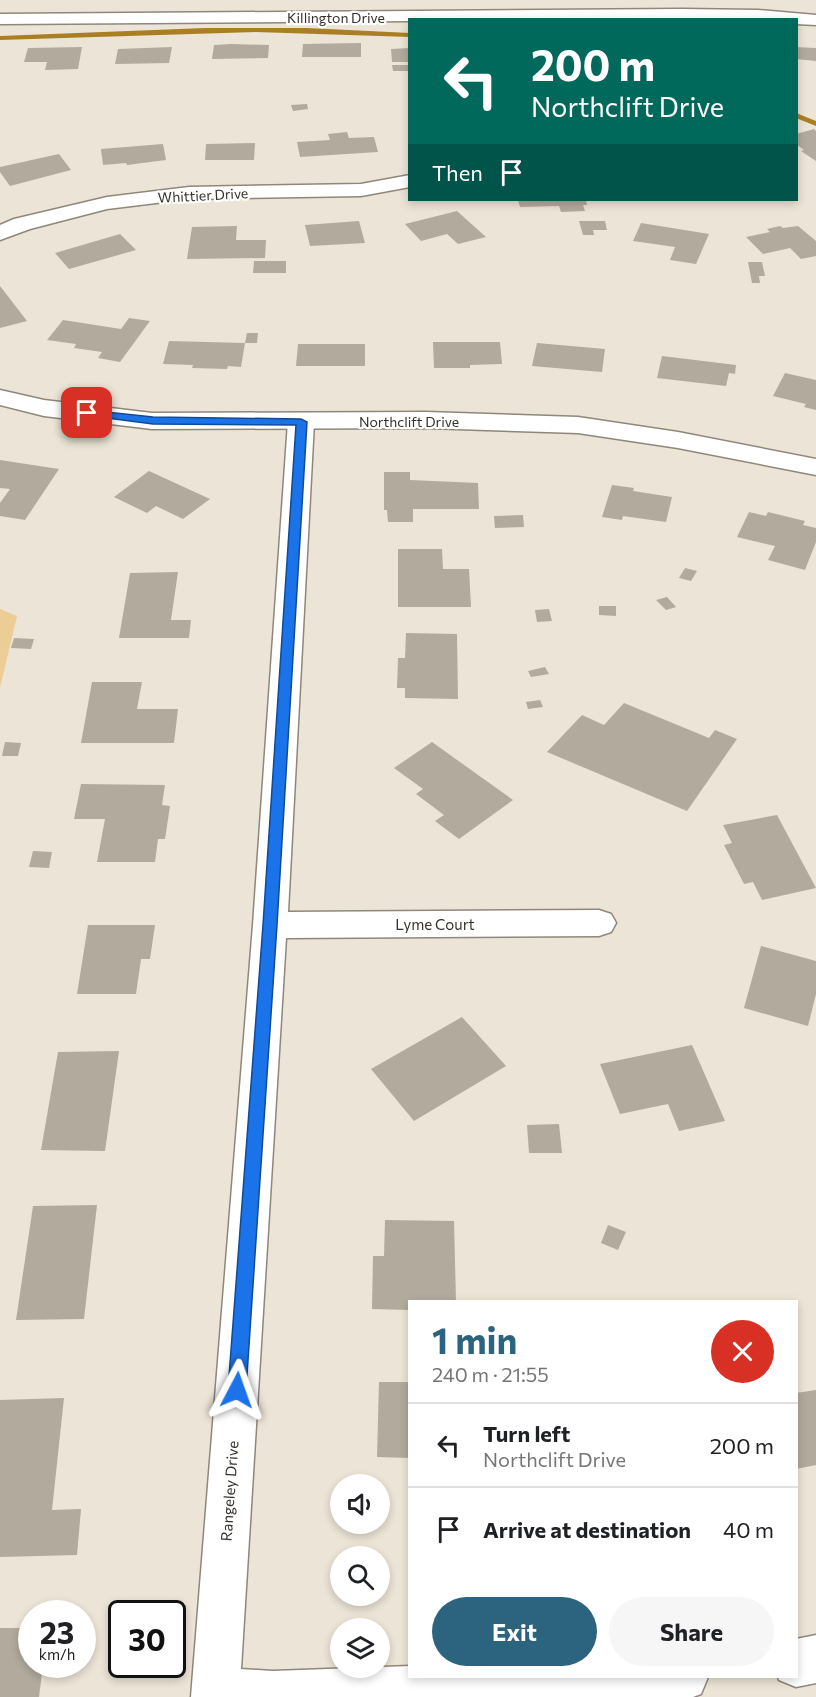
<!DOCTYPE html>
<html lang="en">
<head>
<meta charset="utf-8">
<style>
	body { margin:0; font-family:Commissioner,sans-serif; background:#f6f6f6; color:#202124; height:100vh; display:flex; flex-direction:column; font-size:22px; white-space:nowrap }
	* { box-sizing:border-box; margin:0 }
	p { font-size:20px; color:#757577 }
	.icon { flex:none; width:33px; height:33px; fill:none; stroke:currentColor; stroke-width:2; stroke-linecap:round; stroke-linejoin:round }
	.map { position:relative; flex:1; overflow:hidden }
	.details { position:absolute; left:408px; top:1300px; width:390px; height:378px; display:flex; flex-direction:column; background:#fff; border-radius:0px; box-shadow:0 3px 9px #0003 }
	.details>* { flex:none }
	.guide { position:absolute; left:408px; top:18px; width:390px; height:183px; border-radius:0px; box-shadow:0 3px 9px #0003; background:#00695c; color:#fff; overflow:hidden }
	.tools { position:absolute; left:330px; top:1474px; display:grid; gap:12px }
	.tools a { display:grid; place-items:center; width:60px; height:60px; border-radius:50%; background:#fff; box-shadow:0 3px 9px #0003; font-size:30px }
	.speed { position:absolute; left:18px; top:1600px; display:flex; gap:12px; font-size:30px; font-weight:700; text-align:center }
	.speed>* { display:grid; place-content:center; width:78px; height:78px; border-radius:50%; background:#fff; box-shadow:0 3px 9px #0003; line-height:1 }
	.speed small { font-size:15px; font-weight:400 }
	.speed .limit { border:3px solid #111; border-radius:9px; background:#fff; color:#111 }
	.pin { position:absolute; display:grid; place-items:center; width:51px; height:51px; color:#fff; margin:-26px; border-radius:12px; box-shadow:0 3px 9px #0006 }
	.me { position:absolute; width:66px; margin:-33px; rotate:4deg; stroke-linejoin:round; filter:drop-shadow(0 0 4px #0008) }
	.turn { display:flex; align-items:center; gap:21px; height:126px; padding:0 24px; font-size:27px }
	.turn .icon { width:78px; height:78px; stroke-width:2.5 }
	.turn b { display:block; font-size:42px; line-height:51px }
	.then { display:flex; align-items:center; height:57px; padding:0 24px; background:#0003; gap:12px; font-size:22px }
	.round { display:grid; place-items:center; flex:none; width:63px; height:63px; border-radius:32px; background:#f6f6f6 }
	.summary { display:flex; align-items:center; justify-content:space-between; height:102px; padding:0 24px }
	h1 { font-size:36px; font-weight:700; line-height:45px; color:#2c637e }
	.primary-button { display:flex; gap:12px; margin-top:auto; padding:12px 24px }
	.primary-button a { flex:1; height:69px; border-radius:36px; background:#2c637e; color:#fff; font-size:24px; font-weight:700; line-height:69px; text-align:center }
	.primary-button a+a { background:#f6f6f6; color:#202124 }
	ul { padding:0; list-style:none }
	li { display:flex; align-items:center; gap:18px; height:84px; padding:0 24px; border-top:2px solid #e0e0e0 }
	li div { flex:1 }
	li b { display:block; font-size:22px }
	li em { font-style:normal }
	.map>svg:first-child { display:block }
	.green { fill:#eccd96 }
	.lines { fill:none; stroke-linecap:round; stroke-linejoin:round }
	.stream { fill:#aa7f23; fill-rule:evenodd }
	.building { fill:#b2aa9d }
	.street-casing { stroke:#8f877a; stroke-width:3 }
	.secondary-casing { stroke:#8f877a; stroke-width:3 }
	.street { fill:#fff; fill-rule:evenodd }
	.secondary { fill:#fff; fill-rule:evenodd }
	.route { fill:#1a73e8; stroke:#114b97; stroke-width:1.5 }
	.labels { text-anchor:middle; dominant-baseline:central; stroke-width:4.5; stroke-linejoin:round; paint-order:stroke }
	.far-street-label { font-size:14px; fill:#35322c; stroke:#fff }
	.street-label { font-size:15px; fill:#35322c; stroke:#fff }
</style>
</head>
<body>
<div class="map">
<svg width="816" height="1697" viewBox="0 0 816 1697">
	<rect width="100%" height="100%" fill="#ece4d6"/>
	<!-- green -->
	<path class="green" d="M0 609 17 616 0 688Z"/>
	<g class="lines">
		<!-- stream -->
		<path class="stream" d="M205 28H307L410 33V37L256 32 0 40V36Z
			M796 113 816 121V126L796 118Z"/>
	</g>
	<!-- building -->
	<path class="building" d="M361 43V57H302L303 44Z
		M231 44 269 45 268 58 212 59 214 45Z
		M82 47 78 69 45 70 47 62H24L28 48Z
		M172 47 169 63 115 64 118 49Z
		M796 47 816 48V61L796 59Z
		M410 48V62H392L391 49Z
		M392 65H410V71H393Z
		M307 104 308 109 293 111 291 105Z
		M814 129 816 131V161L801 151 804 150 796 144V134Z
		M347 132 349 138 374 137 378 152 300 157 297 142 330 140 328 134Z
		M255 143 254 160H205L206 144Z
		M163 144 166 160 127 165 126 163 103 165 101 149Z
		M59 154 71 170 10 186 0 172V167Z
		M518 200H586L587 205H583L585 211 561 212 559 206 520 207Z
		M457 211 486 237 458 244 447 234 421 241 405 224Z
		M359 221 365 243 310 246 305 225Z
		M579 221H605L607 230H593L594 235H583Z
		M641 223 709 234 696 264 670 260 675 247 633 241Z
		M237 226 236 240H266L265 258 187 259 192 227Z
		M780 226 783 228 798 226 816 241V256L801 259 790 248 763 254 746 237 770 232 767 229Z
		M120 234 136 250 69 269 55 253Z
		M254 261H286V273H253Z
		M748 262H762L765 276H759L760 283H752Z
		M0 286 27 321 0 328Z
		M129 318 150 321 120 362 98 358 102 352 74 348 76 344 47 340 63 320 121 329Z
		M247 333H258L257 343H245Z
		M169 341 245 343 241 367 228 366 227 369 192 368 193 365 163 364Z
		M433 342H500L502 364 470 365V368H434Z
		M537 343 605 349 602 372 532 366Z
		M298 344H365V366H296Z
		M662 356 736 365 735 374 729 373 726 386 657 378Z
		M785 373 816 380V410L804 407 806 404 773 396Z
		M0 460 59 469 25 520 0 516V503L10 489 0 488Z
		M149 471 210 499 183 519 156 506 147 513 114 497Z
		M384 472H410V480L478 483 479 509H413V522H388L387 510H384Z
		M612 485 634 488 633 491 672 497 666 522 623 516 622 520 602 517Z
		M749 512 766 516 768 512 805 521 803 525 816 528V542L805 570 768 560 775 546 737 537Z
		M523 515 524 527 495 528 494 516Z
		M398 549H442L443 569H469L471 607H398Z
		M685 568 697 571 691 581 679 578Z
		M178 572 171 620H191L189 638H119L130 573Z
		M667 597 676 607 666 610 656 600Z
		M599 606H616V616L599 615Z
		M549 609 552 621 537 622 535 610Z
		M406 633 457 634 458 699 405 698V688H397L398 658H405Z
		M14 638 34 639 31 649 11 648Z
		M545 667 549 674 531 677 528 671Z
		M92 682H142L137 709H178L174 743H81Z
		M540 700 543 707 528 709 526 702Z
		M624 703 709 738 715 730 737 739 687 811 547 752 582 715 604 725Z
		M5 742 21 743 18 756H2Z
		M432 742 513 800 459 839 435 821 444 815 416 794 423 789 394 768Z
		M81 784 165 785 162 805 170 806 165 839H158L155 862H97L105 819H74Z
		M777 815 816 888 762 900 753 882 744 884 724 845 732 843 723 825Z
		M33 851 52 852 49 868 29 867Z
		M88 925H155L150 959H141L136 994H77Z
		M761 946 816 961V994L808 1026 744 1008Z
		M462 1017 506 1066 414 1121 371 1069Z
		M692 1045 725 1121 679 1131 668 1104 620 1114 600 1064Z
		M119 1051 105 1151 41 1150 58 1052Z
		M559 1124 562 1153H529L527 1125Z
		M97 1205 84 1319 16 1320 33 1206Z
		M385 1220 454 1221 456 1302H410V1310L372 1309 373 1256H384Z
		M608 1225 626 1232 618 1250 601 1243Z
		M379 1382H410V1458L377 1457Z
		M816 1390V1465L796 1469V1393Z
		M64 1398 52 1510 81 1509 77 1555 0 1557V1400Z
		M0 1628H32V1665H43L39 1697H0Z"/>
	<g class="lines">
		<!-- street casing -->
		<g class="street-casing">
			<path id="street" d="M682 9 758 10 816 15V25L796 24V20H410V21L0 24V14Z
				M410 175V187L361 196 189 199 107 209 30 229 0 240V225L14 219 107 197 189 187 361 184Z
				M301 414 310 417 314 422 288 912 599 910 611 914 616 923 611 932 599 936 286 938 241 1669 273 1671 410 1666V1677H708L701 1694 693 1697H191L253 925 288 422 292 417Z
				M816 1635V1683L796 1687 779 1680 778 1677H796V1639Z"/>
		</g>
		<!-- secondary casing -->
		<g class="secondary-casing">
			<path id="secondary" d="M0 390 44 400 152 413 426 412 578 417 678 432 816 459V475L678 448 578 433 426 428 152 429 44 416 0 405Z"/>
		</g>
		<!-- street -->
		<use href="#street" class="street"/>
		<!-- secondary -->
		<use href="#secondary" class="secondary"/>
	</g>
	<!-- route -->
	<path class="route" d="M87 410 153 417 301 419 307 422 277 925 246 1390 243 1396 237 1399 230 1396 228 1390 263 925 296 425 153 424 84 415 82 413Z"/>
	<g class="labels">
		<!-- far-street labels -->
		<g class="far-street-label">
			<text x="336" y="17">Killington Drive</text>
			<text transform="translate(203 195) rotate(-3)">Whittier Drive</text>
			<text x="409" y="421">Northclift Drive</text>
		</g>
		<!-- street labels -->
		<g class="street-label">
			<text x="435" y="924">Lyme Court</text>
			<text transform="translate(229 1491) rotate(-86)">Rangeley Drive</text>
		</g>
	</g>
</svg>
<div class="tools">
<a><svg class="icon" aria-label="sound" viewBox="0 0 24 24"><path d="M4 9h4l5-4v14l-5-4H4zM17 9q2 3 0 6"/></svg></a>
<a><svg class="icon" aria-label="search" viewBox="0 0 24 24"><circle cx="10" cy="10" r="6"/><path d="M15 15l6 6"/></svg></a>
<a><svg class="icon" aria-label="layers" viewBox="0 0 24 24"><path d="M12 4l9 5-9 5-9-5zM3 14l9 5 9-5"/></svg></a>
</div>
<div class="speed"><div>23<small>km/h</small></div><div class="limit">30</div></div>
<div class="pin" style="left:87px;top:413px;background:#d93025"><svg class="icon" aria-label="arrive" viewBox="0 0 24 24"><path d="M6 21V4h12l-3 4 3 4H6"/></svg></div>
<svg class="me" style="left:237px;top:1390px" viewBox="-20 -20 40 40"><path d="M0-17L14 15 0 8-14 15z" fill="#1a73e8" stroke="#fff" stroke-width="4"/></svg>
<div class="guide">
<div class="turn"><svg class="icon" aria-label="left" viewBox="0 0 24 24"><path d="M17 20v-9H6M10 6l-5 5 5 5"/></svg><div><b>200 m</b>Northclift Drive</div></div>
<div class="then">Then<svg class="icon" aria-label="arrive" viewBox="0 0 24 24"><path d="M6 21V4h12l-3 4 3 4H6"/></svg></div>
</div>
<section class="details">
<div class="summary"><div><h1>1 min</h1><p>240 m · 21:55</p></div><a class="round" style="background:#d93025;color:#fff"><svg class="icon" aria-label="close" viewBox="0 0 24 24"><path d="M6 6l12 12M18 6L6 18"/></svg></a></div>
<ul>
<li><svg class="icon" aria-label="left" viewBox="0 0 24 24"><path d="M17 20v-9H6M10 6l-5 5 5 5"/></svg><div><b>Turn left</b><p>Northclift Drive</p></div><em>200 m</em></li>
<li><svg class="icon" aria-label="arrive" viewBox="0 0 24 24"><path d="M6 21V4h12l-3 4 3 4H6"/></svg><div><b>Arrive at destination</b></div><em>40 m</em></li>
</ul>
<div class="primary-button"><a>Exit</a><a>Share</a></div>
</section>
</div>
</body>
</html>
